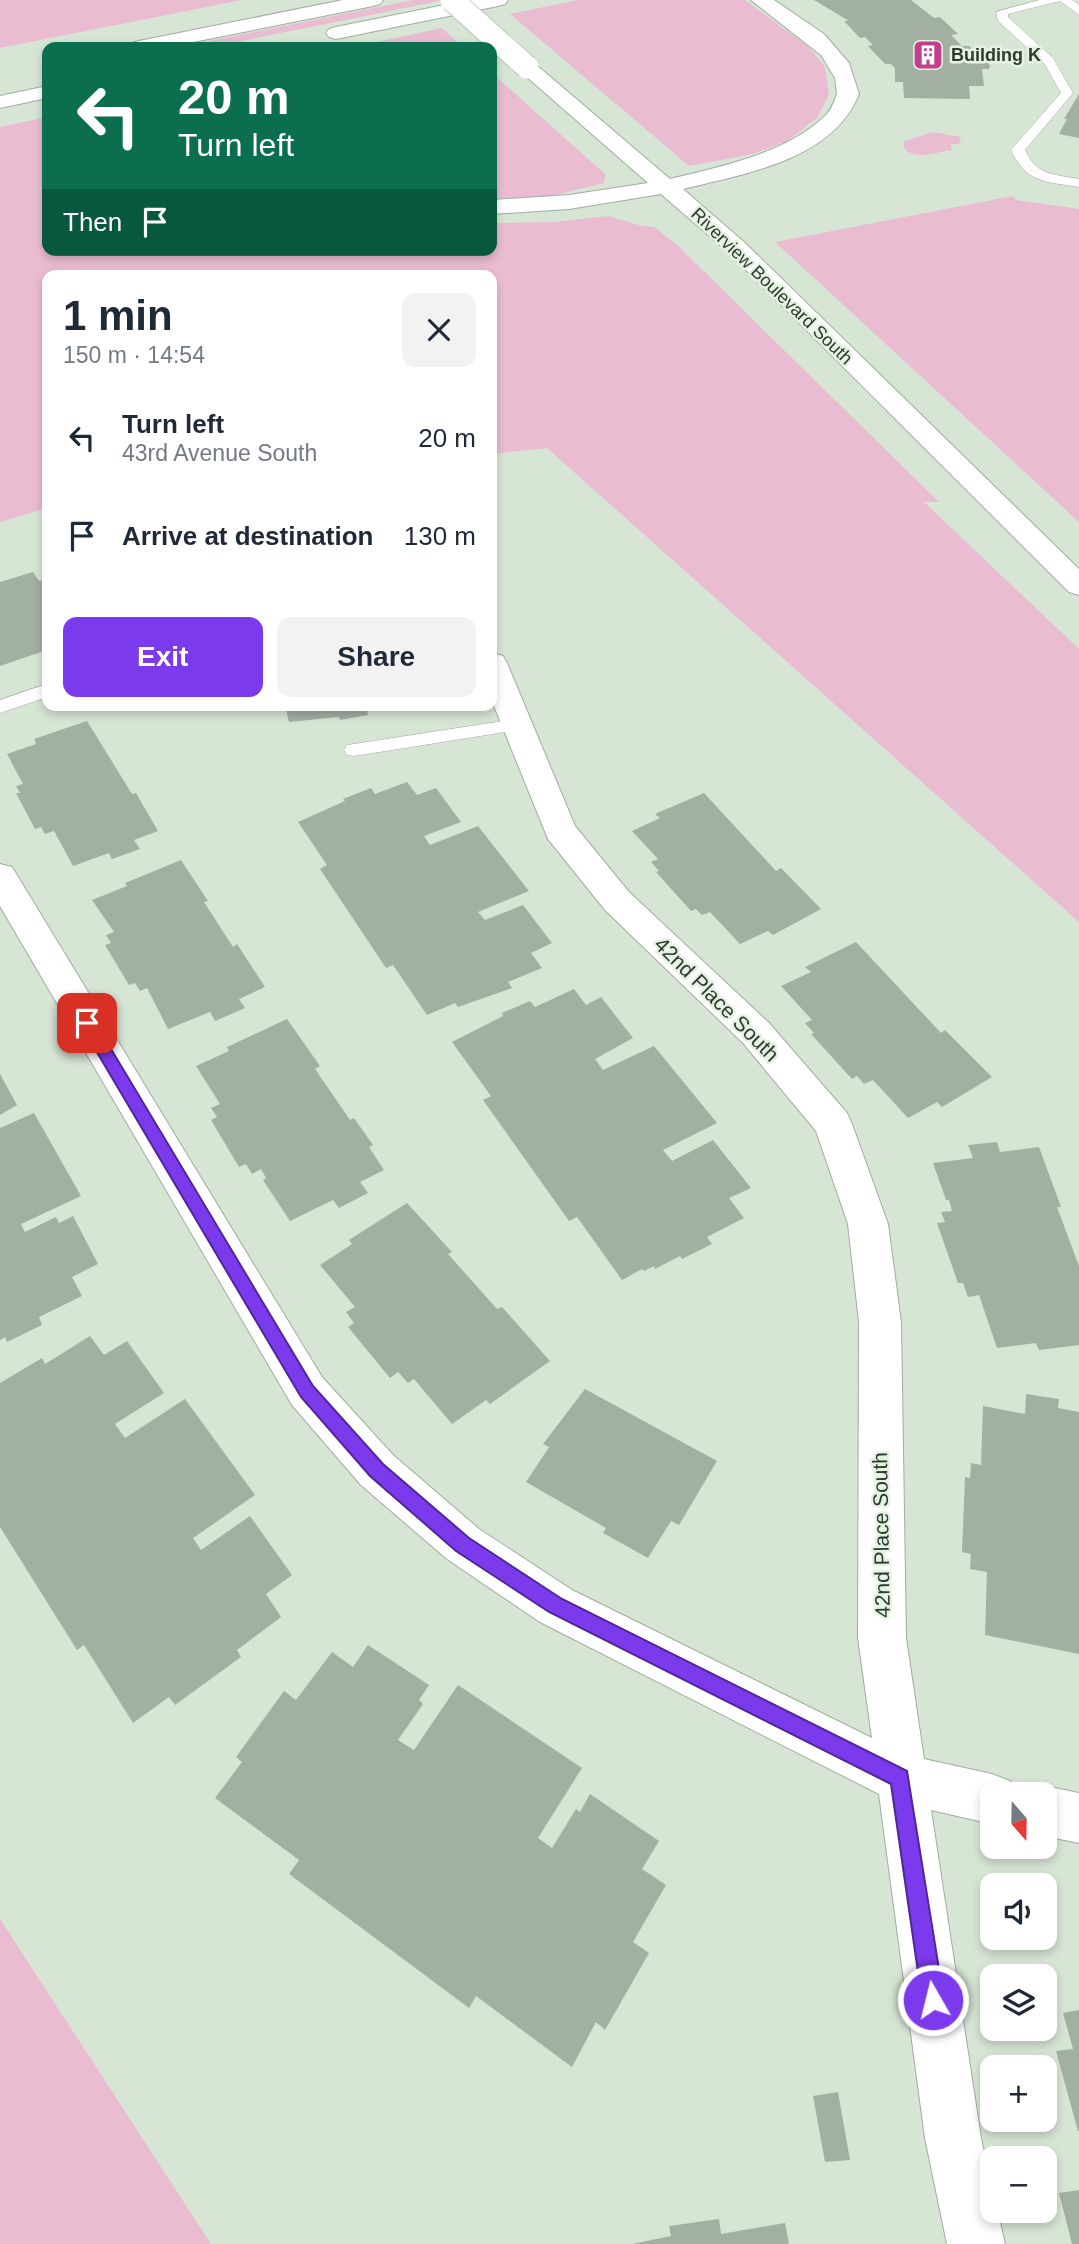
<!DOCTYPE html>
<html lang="en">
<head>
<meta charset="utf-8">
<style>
	body { margin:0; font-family:Arial,sans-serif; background:#f2f2f3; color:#1f2937; height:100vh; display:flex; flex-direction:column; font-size:26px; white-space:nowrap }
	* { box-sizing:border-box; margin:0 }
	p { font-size:23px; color:#747a83 }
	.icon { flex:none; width:38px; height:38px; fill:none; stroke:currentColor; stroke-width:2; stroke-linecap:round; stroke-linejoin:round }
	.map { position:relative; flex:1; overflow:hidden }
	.sheet { position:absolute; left:42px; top:270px; width:455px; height:441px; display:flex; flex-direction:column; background:#fff; border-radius:14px; box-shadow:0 4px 10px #0003 }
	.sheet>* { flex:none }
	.top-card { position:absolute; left:42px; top:42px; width:455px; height:214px; border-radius:14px; box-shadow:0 4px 10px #0003; background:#0b6e4f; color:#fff; overflow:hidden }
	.needle { width:46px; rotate:160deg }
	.controls { position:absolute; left:980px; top:1782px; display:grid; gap:14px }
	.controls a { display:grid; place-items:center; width:77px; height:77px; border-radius:14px; background:#fff; box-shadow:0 4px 10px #0003; font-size:35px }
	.pin { position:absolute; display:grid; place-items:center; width:60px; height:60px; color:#fff; margin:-30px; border-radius:14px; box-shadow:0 4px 10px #0006 }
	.me { position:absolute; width:77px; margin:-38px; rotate:352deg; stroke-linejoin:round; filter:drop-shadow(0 0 5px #0008) }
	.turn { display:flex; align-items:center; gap:24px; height:147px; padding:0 21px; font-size:32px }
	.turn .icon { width:91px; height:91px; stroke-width:2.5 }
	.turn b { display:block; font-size:49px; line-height:60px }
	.then { display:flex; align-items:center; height:66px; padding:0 21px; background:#0003; gap:14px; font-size:26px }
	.round { display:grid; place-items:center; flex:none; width:74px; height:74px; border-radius:14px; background:#f2f2f3 }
	.summary { display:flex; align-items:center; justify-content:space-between; height:119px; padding:0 21px }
	h1 { font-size:42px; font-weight:600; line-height:52px }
	.action { display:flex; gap:14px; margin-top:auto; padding:14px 21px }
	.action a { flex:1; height:80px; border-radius:14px; background:#7c3aed; color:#fff; font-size:28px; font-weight:600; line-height:80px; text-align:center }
	.action a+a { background:#f2f2f3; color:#1f2937 }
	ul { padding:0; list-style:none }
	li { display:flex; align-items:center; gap:21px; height:98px; padding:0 21px }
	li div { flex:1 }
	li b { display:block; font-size:26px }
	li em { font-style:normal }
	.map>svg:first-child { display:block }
	.green { fill:#eabcd2 }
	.building { fill:#a2b0a1 }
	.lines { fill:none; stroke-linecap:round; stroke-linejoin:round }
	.lane-casing { stroke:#a0ad9f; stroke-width:1 }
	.street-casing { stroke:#a0ad9f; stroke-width:2 }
	.secondary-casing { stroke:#a0ad9f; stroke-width:2 }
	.lane { fill:#fff; fill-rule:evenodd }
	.street { fill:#fff; fill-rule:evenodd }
	.secondary { fill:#fff; fill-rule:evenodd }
	.secondary-bridge-casing { stroke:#a0ad9f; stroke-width:24; stroke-linecap:butt }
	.secondary-bridge { stroke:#fff; stroke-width:23 }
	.route { fill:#7c3aed; stroke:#51269a; stroke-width:2 }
	.labels { text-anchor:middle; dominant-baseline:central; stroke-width:5; stroke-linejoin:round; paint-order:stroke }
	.far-poi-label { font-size:18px; font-weight:bold; fill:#323832; stroke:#e4f2e2; text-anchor:start }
	.far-street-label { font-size:18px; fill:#323832; stroke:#e4f2e2 }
	.street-label { font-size:21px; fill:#323832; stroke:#e4f2e2 }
</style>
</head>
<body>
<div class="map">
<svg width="1079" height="2244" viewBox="0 0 1079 2244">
	<rect width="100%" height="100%" fill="#d7e5d5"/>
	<!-- green -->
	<path class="green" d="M0 0H242L0 48Z
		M413 0H444L212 47H179Z
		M578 0H745L809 47 825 67 829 95 817 118 787 141 753 154 689 166 510 14Z
		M442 28 463 47H353Z
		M492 73 605 174 604 183 551 196 492 199Z
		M47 117V250H492V223L554 222 608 216 642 226 654 227 677 245 939 502H924L1079 649V922L547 448 492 454V275H47V508L0 522V127Z
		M932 132 961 137 959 144H951L952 150C936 152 918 160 905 150L903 142Z
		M1013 196 1016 200 1079 209V522L775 242Z
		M0 1919 211 2244H0Z"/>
	<!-- building -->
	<path class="building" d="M814 0H911L934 18 940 17 958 34 951 35 962 46H969L990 65 989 69H982L984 86H969L970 99 904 98 903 82H895V68L891 64H885L868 46 873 45 865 37 860 38 844 21H849Z
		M1079 94V138L1059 134 1067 119H1064Z
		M33 572 39 581 43 580 47 586V650L0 666V582Z
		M285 705H385L386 707 367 710 368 715 340 720 339 717 289 722Z
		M87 721 132 794 136 793 158 831 134 840 140 849 112 859 109 853 73 866 54 831 45 834 41 827 35 829 16 793H20L16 786 23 784 7 754 36 744 34 739Z
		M407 782 417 795 436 788 461 822 424 836 430 845 478 826 529 891 478 912 485 920 523 905 552 943 531 953 542 968 508 982 512 988 458 1007 455 1003 427 1015 393 965 386 968 320 869 327 865 298 822 345 801 343 799 371 788 375 794Z
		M704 793 776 871 781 868 821 909 773 935 768 931 740 944 710 912 702 915 696 909 691 911 656 872 659 871 651 862 658 859 632 831 660 818 655 814Z
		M181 860 208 901 204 902 233 947 237 944 265 987 239 999 245 1008 215 1021 210 1012 168 1029 147 988 140 991 135 983 129 985 105 945 111 943 106 935 114 932 92 900 127 886 125 883Z
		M856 942 941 1033 945 1030 992 1077 942 1107 937 1102 908 1118 873 1080 864 1084 857 1076 852 1079 811 1034 814 1033 805 1023 812 1020 781 986 811 972 805 967Z
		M574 989 586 1005 601 997 633 1038 595 1059 603 1070 654 1046 717 1123 663 1150 672 1161 713 1140 751 1188 729 1198 744 1218 707 1237 712 1244 682 1259 680 1256 655 1269 654 1266 644 1271 642 1269 622 1280 577 1217 569 1221 483 1100 491 1096 452 1042 503 1016 502 1013 530 1001 535 1007Z
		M287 1019 320 1066 315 1069 350 1120 354 1118 373 1145 369 1147 384 1170 360 1182 368 1193 339 1208 333 1200 290 1221 263 1180 266 1178 261 1169 252 1174 246 1164 239 1167 211 1120 217 1117 211 1108 220 1104 196 1066 229 1051 227 1047Z
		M0 1074 17 1105 0 1115Z
		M34 1113 81 1196 21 1224 25 1232 56 1217 59 1223 73 1216 98 1264 72 1277 82 1296 39 1317 42 1325 7 1342 5 1337 0 1340V1128Z
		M997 1142 1000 1152 1039 1147 1061 1207H1057L1079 1266V1345L1039 1350 1036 1343 997 1348 979 1295 968 1297 963 1283H958L937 1223 945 1222 941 1212 952 1211 949 1200H946L933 1163 973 1158 968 1145Z
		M407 1203 452 1252 448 1254 497 1309 502 1307 550 1361 490 1404 486 1400 452 1424 414 1379 408 1383 398 1372 390 1378 348 1327 354 1323 346 1312 355 1307 320 1265 352 1244 349 1240Z
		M90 1336 104 1355 127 1341 164 1393 115 1424 125 1438 185 1399 255 1495 193 1538 201 1550 250 1516 292 1575 266 1594 281 1617 237 1650 241 1657 175 1705 169 1697 133 1723 84 1645 77 1650 0 1527V1383L42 1358 45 1364Z
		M585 1389 717 1461 679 1525 671 1521 648 1558 603 1533 606 1528 526 1482 549 1447 543 1444Z
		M1026 1394 1059 1399 1058 1408 1079 1412V1654L985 1635 987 1572 970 1569 971 1554 962 1552 965 1477 970 1478 971 1463 981 1465 983 1406 1025 1414Z
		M368 1645 429 1685 419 1700 423 1704 398 1740 414 1750 458 1685 582 1768 538 1838 552 1848 576 1809 580 1812 590 1794 659 1841 642 1869 666 1885 633 1942 649 1953 605 2030 596 2022 572 2067 476 1996 469 2008 289 1874 299 1860 215 1798 242 1762 236 1757 284 1691 296 1700 332 1652 353 1667Z
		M1079 2010V2131H1078L1056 2051 1073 2049 1063 2013Z
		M838 2092 850 2160 825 2162 813 2096Z
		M1079 2190V2244H1072L1059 2193Z
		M719 2219 721 2234 785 2223 789 2244H632L671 2236 669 2226Z"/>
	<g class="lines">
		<!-- lane casing -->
		<g class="lane-casing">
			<path id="lane" d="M1039 0H1072L1079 5V15L1060 1 1008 14V17L1053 58 1073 93 1025 150C1037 176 1053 174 1079 179V187C1045 181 1027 184 1011 150L1061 93 1044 63 998 21 996 12Z
				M47 684V697L0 713V700Z
				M517 719 524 721 526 725 524 729 354 756 347 755 344 750 347 745 354 744Z"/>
		</g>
		<!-- street casing -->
		<g class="street-casing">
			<path id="street" d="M492 653 503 656 507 663 575 826 629 892 769 1023 847 1113 852 1124 888 1224 901 1322 906 1638 924 1759 992 1774 1010 1781 1015 1794H992V1824L931 1810 981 2138 992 2189V2210H997L1005 2244H947L925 2138 879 1794 540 1622 447 1559 361 1485 292 1405 0 906V864L12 867 322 1377 393 1455 479 1529 572 1590 872 1738 858 1638 859 1322 848 1224 816 1131 743 1043 605 910 548 839 492 701Z
				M1045 1786 1079 1793V1843L1045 1836V1794H1027Z"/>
		</g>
		<!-- secondary casing -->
		<g class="secondary-casing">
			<path id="secondary" d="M343 0H383L380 4 373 6 168 47H129L132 43 139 41Z
				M469 0H508L505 4 498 6 336 39 329 37 326 33 329 29 336 27Z
				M751 0H774L824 34 849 63 859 94C833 160 744 174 683 189L745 243 1079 569V595L1069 592 729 253 661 194 569 209 492 214V200L569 195 648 183 520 71 517 67 520 63H534L670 179C722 166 784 154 824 117 831 111 834 102 837 94L835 78 821 55Z
				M47 86V98L0 108V96Z"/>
		</g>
		<!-- lane -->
		<use href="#lane" class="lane"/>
		<!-- street -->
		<use href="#street" class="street"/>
		<!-- secondary -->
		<use href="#secondary" class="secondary"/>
		<!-- secondary-bridge casing -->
		<g class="secondary-bridge-casing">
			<path id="secondary-bridge" d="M452 0 527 67"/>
		</g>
		<!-- secondary-bridge -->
		<use href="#secondary-bridge" class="secondary-bridge"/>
	</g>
	<!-- route -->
	<path class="route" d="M87 1017 93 1019 313 1386 383 1464 469 1538 562 1599 907 1771 944 2000 940 2007 933 2011 925 2007 922 2000 891 1784 549 1612 456 1551 370 1476 301 1397 82 1027 80 1023 82 1019Z"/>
	<!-- icons -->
	<defs>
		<g id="building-square" transform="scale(1.575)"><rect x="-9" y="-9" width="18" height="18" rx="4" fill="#c0408b" stroke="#e4f2e2"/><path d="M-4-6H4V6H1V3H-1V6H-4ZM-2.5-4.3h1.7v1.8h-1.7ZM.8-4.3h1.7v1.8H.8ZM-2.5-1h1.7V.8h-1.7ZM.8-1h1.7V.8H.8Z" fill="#fff"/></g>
	</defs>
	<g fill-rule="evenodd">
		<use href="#building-square" x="928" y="55"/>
	</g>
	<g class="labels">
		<!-- far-poi labels -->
		<g class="far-poi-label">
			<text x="951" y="55">Building K</text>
		</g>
		<!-- far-street labels -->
		<g class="far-street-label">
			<text transform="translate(772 286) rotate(44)">Riverview Boulevard South</text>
		</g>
		<!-- street labels -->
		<g class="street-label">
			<text transform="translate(717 999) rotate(45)">42nd Place South</text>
			<text transform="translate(881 1535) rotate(-91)">42nd Place South</text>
		</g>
	</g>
</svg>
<div class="controls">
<a><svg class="needle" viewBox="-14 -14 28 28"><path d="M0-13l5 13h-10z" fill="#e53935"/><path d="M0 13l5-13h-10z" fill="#747a83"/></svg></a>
<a><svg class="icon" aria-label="sound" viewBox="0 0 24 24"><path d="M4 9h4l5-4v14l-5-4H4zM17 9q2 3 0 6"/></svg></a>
<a><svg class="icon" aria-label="layers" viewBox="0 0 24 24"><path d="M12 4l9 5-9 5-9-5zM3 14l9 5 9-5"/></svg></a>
<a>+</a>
<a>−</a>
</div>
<div class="pin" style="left:87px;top:1023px;background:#d93025"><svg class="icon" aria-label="arrive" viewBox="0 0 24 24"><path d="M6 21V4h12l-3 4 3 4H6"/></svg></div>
<svg class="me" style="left:933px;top:2000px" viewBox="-20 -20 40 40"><circle r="17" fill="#7c3aed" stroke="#fff" stroke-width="3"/><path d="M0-11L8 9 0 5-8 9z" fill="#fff"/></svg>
<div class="top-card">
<div class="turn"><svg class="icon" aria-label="left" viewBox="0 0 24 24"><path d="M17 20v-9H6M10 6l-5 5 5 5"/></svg><div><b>20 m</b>Turn left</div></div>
<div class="then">Then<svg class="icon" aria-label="arrive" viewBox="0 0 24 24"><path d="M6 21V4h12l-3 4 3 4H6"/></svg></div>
</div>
<section class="sheet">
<div class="summary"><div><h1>1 min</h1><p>150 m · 14:54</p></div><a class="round"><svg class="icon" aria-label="close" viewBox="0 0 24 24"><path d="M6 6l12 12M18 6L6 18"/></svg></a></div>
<ul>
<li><svg class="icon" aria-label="left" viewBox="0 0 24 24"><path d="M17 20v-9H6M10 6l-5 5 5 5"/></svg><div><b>Turn left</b><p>43rd Avenue South</p></div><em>20 m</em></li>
<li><svg class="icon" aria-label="arrive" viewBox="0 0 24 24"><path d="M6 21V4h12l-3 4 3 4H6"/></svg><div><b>Arrive at destination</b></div><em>130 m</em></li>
</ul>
<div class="action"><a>Exit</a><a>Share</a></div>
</section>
</div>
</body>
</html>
